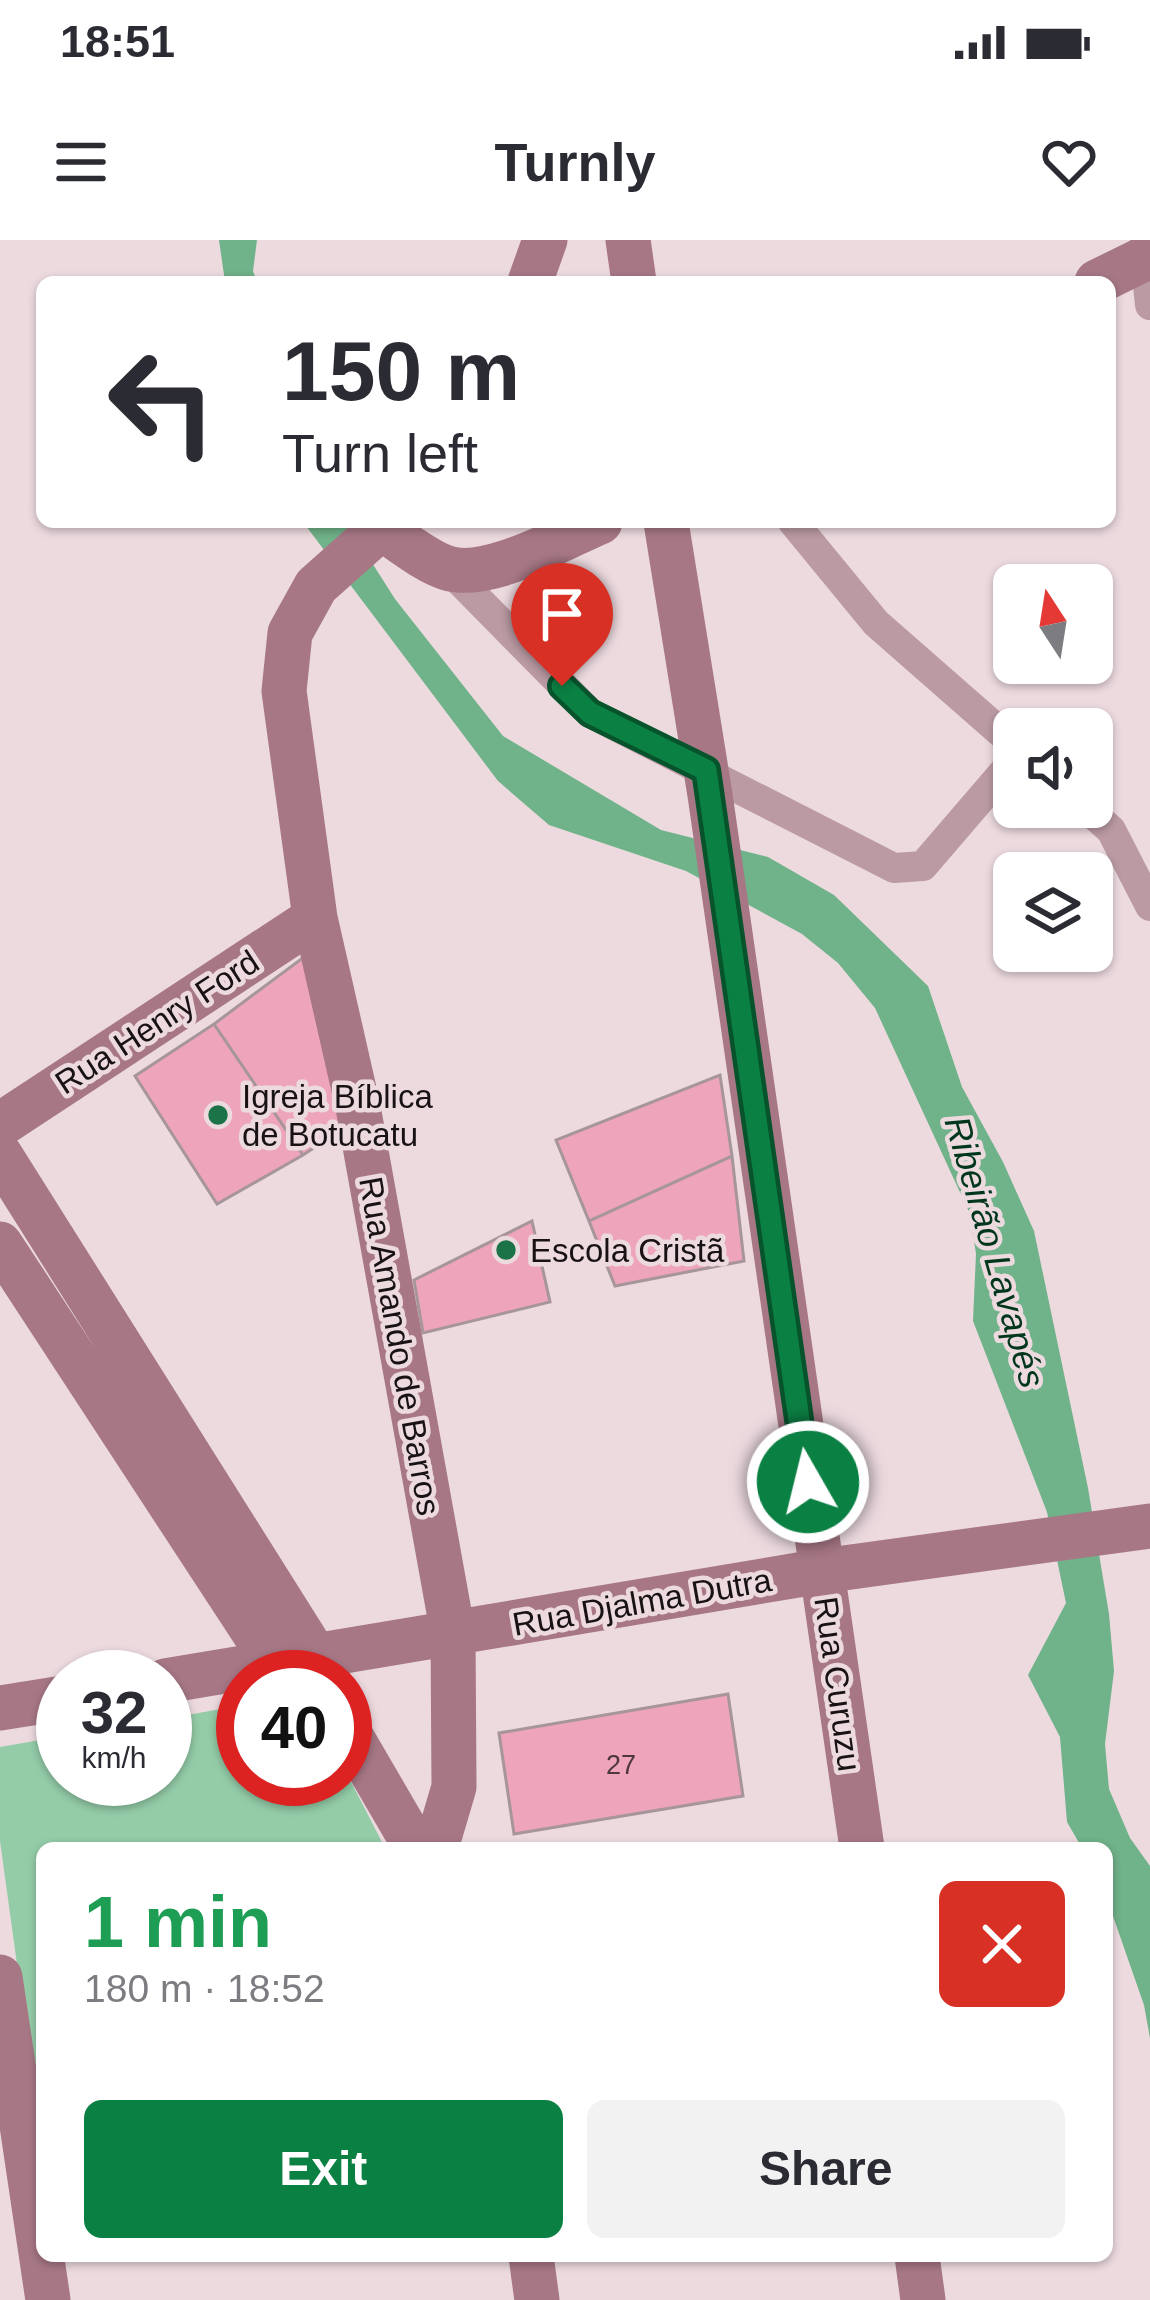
<!DOCTYPE html>
<html lang="en">
<head>
<meta charset="utf-8">
<style>
	body { margin:0; font-family:Arial,sans-serif; background:#f2f2f3; color:#2b2b33; height:100vh; display:flex; flex-direction:column; font-size:45px; white-space:nowrap }
	* { box-sizing:border-box; margin:0 }
	p { font-size:39px; color:#7c7c81 }
	.icon { flex:none; width:66px; height:66px; fill:none; stroke:currentColor; stroke-width:2; stroke-linecap:round; stroke-linejoin:round }
	.map { position:relative; flex:1; overflow:hidden }
	.drawer { position:absolute; left:36px; top:1602px; width:1077px; height:420px; display:flex; flex-direction:column; background:#fff; border-radius:18px; box-shadow:0 3px 9px #0004 }
	.drawer>* { flex:none }
	.banner { position:absolute; left:36px; top:36px; width:1080px; height:252px; border-radius:18px; box-shadow:0 3px 9px #0004; background:#fff; color:#2b2b33; overflow:hidden }
	.needle { width:78px; rotate:348deg }
	.tools { position:absolute; left:993px; top:324px; display:grid; gap:24px }
	.tools a { display:grid; place-items:center; width:120px; height:120px; border-radius:18px; background:#fff; box-shadow:0 3px 9px #0004; font-size:60px }
	.speed { position:absolute; left:36px; top:1410px; display:flex; gap:24px; font-size:60px; font-weight:700; text-align:center }
	.speed>* { display:grid; place-content:center; width:156px; height:156px; border-radius:50%; background:#fff; box-shadow:0 3px 9px #0004; line-height:1 }
	.speed small { font-size:30px; font-weight:400 }
	.speed .limit { border:18px solid #d22; background:#fff; color:#111 }
	.pin { position:absolute; display:grid; place-items:center; width:102px; height:102px; color:#fff; margin:-123px -51px; border-radius:50% 50% 50% 0; rotate:-45deg; box-shadow:0 0 12px #0007 }
	.pin .icon { rotate:45deg }
	.me { position:absolute; width:132px; margin:-66px; rotate:352deg; stroke-linejoin:round; filter:drop-shadow(0 0 9px #0008) }
	.turn { display:flex; align-items:center; gap:42px; height:252px; padding:0 48px; font-size:54px }
	.turn .icon { width:156px; height:156px; stroke-width:2.5 }
	.turn b { display:block; font-size:84px; line-height:102px }
	.round { display:grid; place-items:center; flex:none; width:126px; height:126px; border-radius:18px; background:#f2f2f3 }
	.head { display:flex; align-items:center; justify-content:space-between; height:204px; padding:0 48px }
	h1 { font-size:72px; font-weight:700; line-height:90px; color:#1e9e55 }
	.action { display:flex; gap:24px; margin-top:auto; padding:24px 48px }
	.action a { flex:1; height:138px; border-radius:18px; background:#0b8043; color:#fff; font-size:48px; font-weight:700; line-height:138px; text-align:center }
	.action a+a { background:#f2f2f3; color:#2b2b33 }
	.status { display:flex; justify-content:space-between; align-items:center; height:84px; padding:0 60px; background:#fff; direction:ltr }
	.status svg { height:33px; fill:currentColor }
	header { display:flex; justify-content:space-between; align-items:center; height:156px; padding:0 48px; background:#fff; font-size:54px; font-weight:700 }
	.map>svg:first-child { display:block }
	.green { fill:#94cca8 }
	.water { fill:#70b289 }
	.building { fill:#eea4ba; stroke:#a6959a; stroke-width:3 }
	.lines { fill:none; stroke-linecap:round; stroke-linejoin:round }
	.street { stroke:#bb9aa3; stroke-width:30 }
	.secondary { stroke:#a77785; stroke-width:45 }
	.route-casing { stroke:#07532c; stroke-width:30 }
	.route { stroke:#0b8043; stroke-width:21 }
	.poi-dot { fill:#1b7347; stroke:#ecdadf; stroke-width:4.5 }
	.labels { text-anchor:middle; dominant-baseline:central; stroke-width:9; stroke-linejoin:round; paint-order:stroke }
	.number-label { font-size:27px; fill:#4e363e }
	.street-label { font-size:33px; fill:#181214; stroke:#ecdadf }
	.poi-label { font-size:33px; fill:#181214; stroke:#ecdadf; text-anchor:start }
	.water-label { font-size:36px; font-style:italic; fill:#00361c; stroke:#ecdadf }
</style>
</head>
<body>
<div class="status"><b>18:51</b><svg viewBox="0 0 49 12"><path d="M0 12V9h3v3zM5 12V6h3v6zM10 12V3h3v9zM15 12V0h3v12zM26 1h20v11H26zM47 4h2v5h-2z"/></svg></div>
<header><svg class="icon" aria-label="menu" viewBox="0 0 24 24"><path d="M4 6h16M4 12h16M4 18h16"/></svg>Turnly<svg class="icon" aria-label="heart" viewBox="0 0 24 24"><path d="M12 20l-8-8c-3-5 5-10 8-4 3-6 11-1 8 4z"/></svg></header>
<div class="map">
<svg width="1150" height="2060" viewBox="0 0 1150 2060">
	<rect width="100%" height="100%" fill="#ecdadf"/>
	<!-- green -->
	<path class="green" d="M243 1465V1539H345V1530L385 1608H42L39 1884 0 1601V1507L63 1496V1539H165V1479Z"/>
	<!-- water -->
	<path class="water" d="M219 0H257L253 31 257 42H225Z
		M303 282H346L395 359 503 496 661 590 768 617 834 655 928 746 962 847 1003 922 1034 991 1088 1248 1109 1374 1114 1431 1105 1504 1109 1549 1130 1598 1150 1626V1798L1144 1765 1107 1659V1608H1082L1067 1582 1060 1497 1028 1435 1066 1363 1047 1272 973 1081 976 1014 970 974 875 768 838 723 802 694 686 631 549 585 498 541Z"/>
	<!-- building -->
	<path class="building" d="M304 717 343 889 303 915 214 784Z
		M214 784 303 915 217 964 135 836Z
		M720 835 732 916 589 981 556 900Z
		M732 916 744 1021 615 1046 589 981Z
		M532 981 550 1062 423 1093 414 1040Z
		M728 1454 743 1556 514 1594 499 1493Z"/>
	<g class="lines">
		<!-- street -->
		<path class="street" d="M1144 6 1150 65
			M793 282 876 383 1014 504
			M448 329 590 473 894 628 923 626 1014 520
			M1085 567 1111 590 1150 666"/>
		<!-- secondary -->
		<path class="secondary" d="M628 0 634 42
			M530 42 545 0
			M1097 42 1150 16
			M388 282 316 346 290 393 284 451 315 678 358 867 453 1394 454 1547 436 1608
			M666 282 710 555 862 1608
			M382 289C402 301 425 321 447 328 488 341 562 298 600 282
			M0 885 315 678
			M0 915 316 1417 325 1437
			M0 1004 274 1423 289 1437
			M165 1441 822 1331 1150 1286
			M0 1468 63 1458
			M345 1486 416 1608
			M0 1737 48 2060
			M531 2016 537 2060
			M917 2016 923 2060"/>
	</g>
	<g class="lines">
		<!-- route casing -->
		<g class="route-casing">
			<path id="route" d="M562 446 590 473 706 530 808 1242"/>
		</g>
		<!-- route -->
		<use href="#route" class="route"/>
	</g>
	<!-- markers -->
	<g class="poi-dot">
		<circle cx="218" cy="875" r="12"/>
		<circle cx="506" cy="1010" r="12"/>
	</g>
	<g class="labels">
		<!-- number labels -->
		<g class="number-label">
			<text x="621" y="1525">27</text>
		</g>
		<!-- street labels -->
		<g class="street-label">
			<text transform="translate(157 782) rotate(-33)">Rua Henry Ford</text>
			<text transform="translate(400 1106) rotate(80)">Rua Amando de Barros</text>
			<text transform="translate(642 1362) rotate(-10)">Rua Djalma Dutra</text>
			<text transform="translate(838 1444) rotate(82)">Rua Curuzu</text>
		</g>
		<!-- poi labels -->
		<g class="poi-label">
			<text x="242" y="856">Igreja Bíblica<tspan x="242" dy="38">de Botucatu</tspan></text>
			<text x="530" y="1010">Escola Cristã</text>
		</g>
		<!-- water labels -->
		<g class="water-label">
			<text transform="translate(995 1012) rotate(74)">Ribeirão Lavapés</text>
		</g>
	</g>
</svg>
<div class="tools">
<a><svg class="needle" viewBox="-14 -14 28 28"><path d="M0-13l5 13h-10z" fill="#e53935"/><path d="M0 13l5-13h-10z" fill="#7c7c81"/></svg></a>
<a><svg class="icon" aria-label="sound" viewBox="0 0 24 24"><path d="M4 9h4l5-4v14l-5-4H4zM17 9q2 3 0 6"/></svg></a>
<a><svg class="icon" aria-label="layers" viewBox="0 0 24 24"><path d="M12 4l9 5-9 5-9-5zM3 14l9 5 9-5"/></svg></a>
</div>
<div class="speed"><div>32<small>km/h</small></div><div class="limit">40</div></div>
<div class="pin" style="left:562px;top:446px;background:#d93025"><svg class="icon" aria-label="arrive" viewBox="0 0 24 24"><path d="M6 21V4h12l-3 4 3 4H6"/></svg></div>
<svg class="me" style="left:808px;top:1242px" viewBox="-20 -20 40 40"><circle r="17" fill="#0b8043" stroke="#fff" stroke-width="3"/><path d="M0-11L8 9 0 5-8 9z" fill="#fff"/></svg>
<div class="banner">
<div class="turn"><svg class="icon" aria-label="left" viewBox="0 0 24 24"><path d="M17 20v-9H6M10 6l-5 5 5 5"/></svg><div><b>150 m</b>Turn left</div></div>
</div>
<section class="drawer">
<div class="head"><div><h1>1 min</h1><p>180 m · 18:52</p></div><a class="round" style="background:#d93025;color:#fff"><svg class="icon" aria-label="close" viewBox="0 0 24 24"><path d="M6 6l12 12M18 6L6 18"/></svg></a></div>
<div class="action"><a>Exit</a><a>Share</a></div>
</section>
</div>
</body>
</html>
